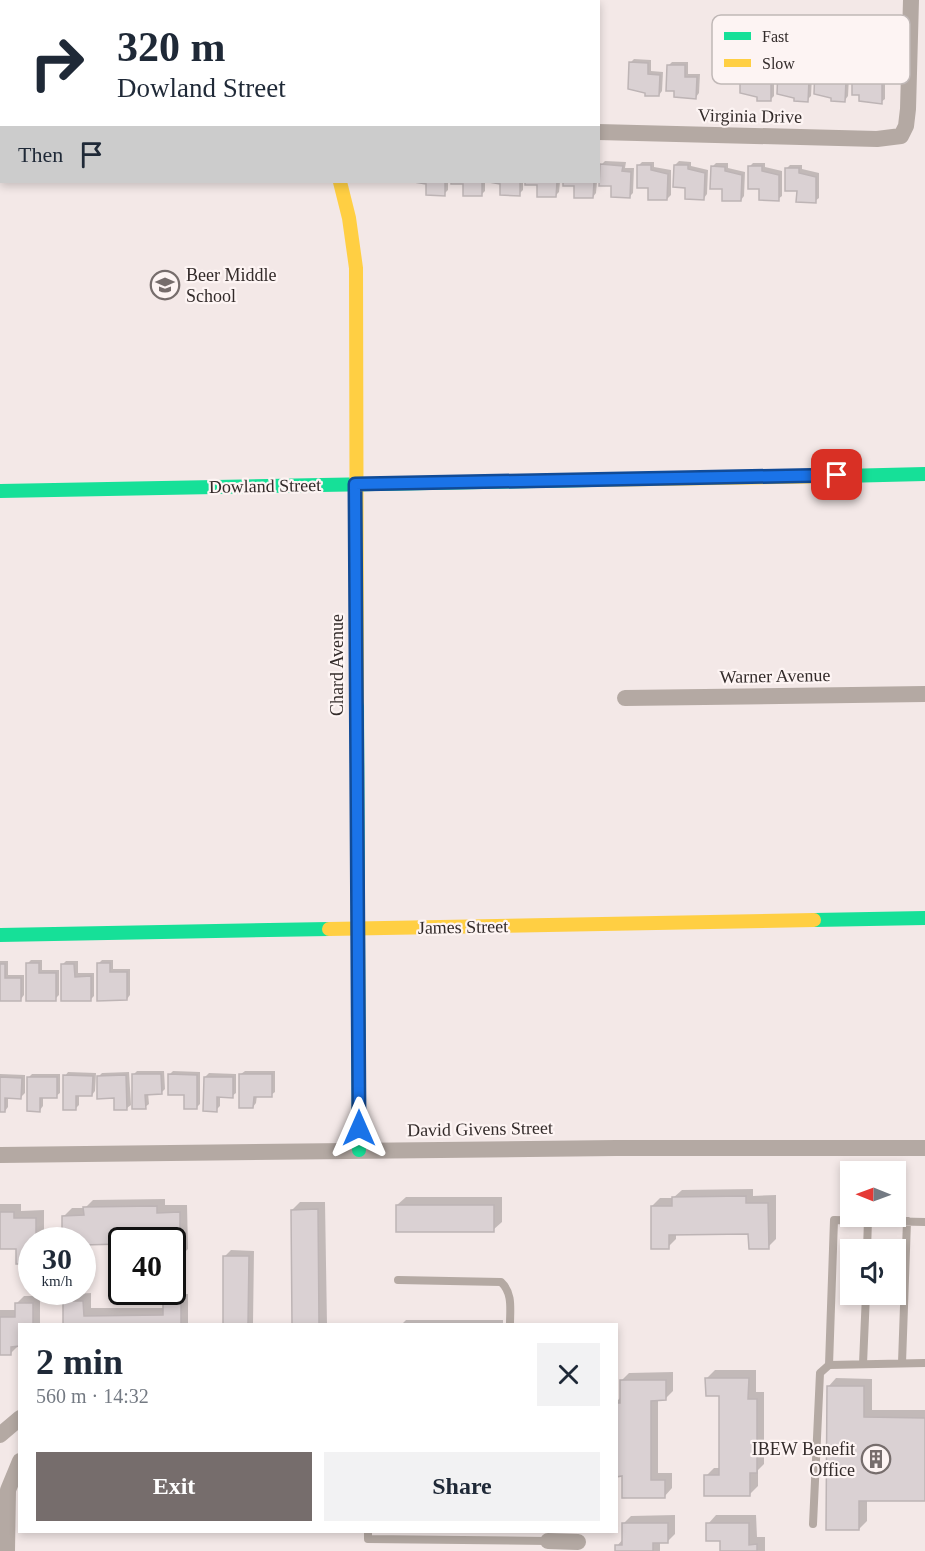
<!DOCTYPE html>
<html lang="en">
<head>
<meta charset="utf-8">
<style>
	body { margin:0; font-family:"Times New Roman",serif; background:#f2f2f3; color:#1f2937; height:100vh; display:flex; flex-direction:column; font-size:22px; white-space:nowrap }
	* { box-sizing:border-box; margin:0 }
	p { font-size:20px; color:#747a83 }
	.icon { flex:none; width:33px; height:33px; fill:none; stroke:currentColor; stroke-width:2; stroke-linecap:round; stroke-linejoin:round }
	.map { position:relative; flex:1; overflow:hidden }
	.drawer { position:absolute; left:18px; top:1323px; width:600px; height:210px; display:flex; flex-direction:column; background:#fff; border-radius:0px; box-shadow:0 3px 9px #0003 }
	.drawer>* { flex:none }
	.top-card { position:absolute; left:0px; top:0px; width:600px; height:183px; box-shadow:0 3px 9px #0003; background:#fff; color:#1f2937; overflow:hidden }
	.needle { width:39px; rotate:271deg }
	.controls { position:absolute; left:840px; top:1161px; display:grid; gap:12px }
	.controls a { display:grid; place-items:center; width:66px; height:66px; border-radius:0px; background:#fff; box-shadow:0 3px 9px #0003; font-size:30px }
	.speed { position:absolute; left:18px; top:1227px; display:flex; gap:12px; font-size:30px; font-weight:700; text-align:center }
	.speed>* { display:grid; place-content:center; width:78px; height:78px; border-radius:50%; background:#fff; box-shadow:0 3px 9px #0003; line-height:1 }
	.speed small { font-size:15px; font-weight:400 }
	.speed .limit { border:3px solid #111; border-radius:9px; background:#fff; color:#111 }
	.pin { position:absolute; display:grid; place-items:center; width:51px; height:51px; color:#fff; margin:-26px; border-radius:12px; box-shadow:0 3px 9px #0006 }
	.me { position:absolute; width:66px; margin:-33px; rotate:0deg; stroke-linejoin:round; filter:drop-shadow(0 0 4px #0008) }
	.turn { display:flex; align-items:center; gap:21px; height:126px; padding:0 18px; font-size:27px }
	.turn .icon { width:78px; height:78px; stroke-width:2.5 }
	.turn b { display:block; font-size:42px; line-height:51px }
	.then { display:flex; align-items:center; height:57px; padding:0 18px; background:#0003; gap:12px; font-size:22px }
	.round { display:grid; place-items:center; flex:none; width:63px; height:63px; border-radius:0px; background:#f2f2f3 }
	.overview { display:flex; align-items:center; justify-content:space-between; height:102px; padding:0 18px }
	h1 { font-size:36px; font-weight:800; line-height:45px }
	.primary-button { display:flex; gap:12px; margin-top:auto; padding:12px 18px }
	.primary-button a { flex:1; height:69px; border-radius:0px; background:#766d6c; color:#fff; font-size:24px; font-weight:800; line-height:69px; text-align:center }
	.primary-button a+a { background:#f2f2f3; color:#1f2937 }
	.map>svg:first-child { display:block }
	.shadow { fill:#0003 }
	.building { fill:#dad1d3; stroke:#bdb4b5; stroke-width:1.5 }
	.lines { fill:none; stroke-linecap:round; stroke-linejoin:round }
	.lane { stroke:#b4a9a3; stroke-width:8 }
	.street { stroke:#b4a9a3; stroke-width:16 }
	.fast { stroke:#16e098; stroke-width:14 }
	.slow { stroke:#ffcf43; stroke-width:14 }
	.route-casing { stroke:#114b97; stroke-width:15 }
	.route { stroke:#1a73e8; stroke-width:10 }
	.labels { text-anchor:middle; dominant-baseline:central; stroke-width:4.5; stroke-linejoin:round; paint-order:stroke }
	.street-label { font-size:18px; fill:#332b2a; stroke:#fdf4f3 }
	.poi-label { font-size:18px; fill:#332b2a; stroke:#fdf4f3; text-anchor:start }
	.key { fill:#fdf4f3; stroke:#c0b8b7; stroke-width:1.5 }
	.key-label { font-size:16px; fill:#332b2a }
</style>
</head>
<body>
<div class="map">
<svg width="925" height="1551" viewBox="0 0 925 1551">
	<rect width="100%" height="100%" fill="#f3e8e7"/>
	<!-- shadow -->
	<path class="shadow" d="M192 0H220L218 2Z
		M634 59 651 60V71L663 72 662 91 659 95 647 91 630 63Z
		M672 62H688V74H700L699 93 696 97 668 66Z
		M746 64H763L762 76H774V96L770 100 742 68Z
		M783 64 800 65V76L812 77 811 96 807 100 795 96 779 68Z
		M820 64 837 65V76L849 77 848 96 845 100 816 68Z
		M857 66H874L873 77 885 78V99L881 102 861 94 854 69Z
		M605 161 626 162 625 168H634L633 193 630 196 613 184 602 164Z
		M679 161 691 162V166L708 170 707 194 704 198 687 186 675 165Z
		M642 162H654V167L671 170V195L667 199 650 187 638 166Z
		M716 163H728V168L745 172 744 196 741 200 724 188 712 167Z
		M753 163H765V167L782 171V196L778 199 761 187 750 166Z
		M790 165H802V169L819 173V198L815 201 798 189 787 168Z
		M416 182H448V190L444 194 427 182Z
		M453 182H485V191L481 195 464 183Z
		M490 182H523V190L519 194 502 182Z
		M527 182H560L559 192 556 195 539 183Z
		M564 182H597L596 193 593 197 576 185H564Z
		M31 960H42V970H59V995L55 999 28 963Z
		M102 960H113V969H130V995L127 999 98 964Z
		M0 961H8V975H24V995L21 999H0Z
		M66 961H78V973H94V996L91 999 62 965Z
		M137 1071H164L165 1089 161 1093H148L149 1104 145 1107 133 1075Z
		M173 1071 200 1072V1104L196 1108 169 1075Z
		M245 1071H275V1092L271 1095H257L256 1103 253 1107 241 1074Z
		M68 1072 96 1073 95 1091 92 1095H79V1105L75 1109 65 1076Z
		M129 1072 131 1105 127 1108 97 1078 102 1073Z
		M209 1073 236 1074V1093L232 1096H220V1106L216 1110 205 1077Z
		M0 1074 25 1075V1093L21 1097H8V1107L5 1111H0Z
		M32 1074H60V1093L56 1096H43V1106L40 1110 29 1077Z
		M753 1189V1196L776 1195V1239L768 1247 750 1232 676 1233V1239L668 1247 652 1206 660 1198H673L682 1190Z
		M406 1197H502V1222L493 1230 397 1205Z
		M165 1199V1205H187L188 1249 180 1257 172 1240 88 1243V1249L82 1254V1240H64V1216L72 1208H85L93 1200Z
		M300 1202H325L327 1324H294L292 1210Z
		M0 1204H21V1211L44 1210V1240H32L18 1248H0Z
		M231 1250 254 1251 253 1324H224L225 1256Z
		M91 1293V1308H164V1302L172 1294H188V1324H65L64 1302 73 1294Z
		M24 1296H40V1324H20L19 1345 11 1353H0V1310H16V1304Z
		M406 1320H503V1324H402Z
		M715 1370H756V1392H764V1464L758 1470V1486L750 1494 706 1476 714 1468H721V1394L707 1378Z
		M673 1372V1391L665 1399H658V1473H672V1488L664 1497 623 1475H616V1402L621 1397V1381L629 1373Z
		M836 1378 872 1379V1410H925V1500H867V1521L859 1529 828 1387Z
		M675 1515V1534L667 1542H660V1551H617V1546L623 1539V1524L631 1516Z
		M716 1515H756L757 1537H765V1551H721V1539L708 1524Z"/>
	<!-- building -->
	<path class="building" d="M629 62 648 63V74L660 75 659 96H645V93L628 89Z
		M667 65H685V77H697L696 99 674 97V91H666Z
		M740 67H760L759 79H771V101H757V97L740 93Z
		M778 68H797V80H809L808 102 794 101V98L777 94Z
		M815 68H834V80H846L845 102 831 101V98L814 94Z
		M852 69H871L870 80 882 81V104L859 101V95H852Z
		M600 164 623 166 622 171 631 172 630 198 611 197V186H599Z
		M637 165H651V170L668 174 667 200H648V188H637Z
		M674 165H688V169L705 173 704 200 685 199V188L673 187Z
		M711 166 725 167V171L742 175 741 201H722V189H710Z
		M748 166H762V171L779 175V201L759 200V189H748Z
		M785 168H799V173L816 177V203L796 202 797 191H785Z
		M414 182H445V196L426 195V184Z
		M451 182H482V196H463V184H451Z
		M489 182H520V196L500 195V184Z
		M525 182H557L556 197H537V185H525Z
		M563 182H594L593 198H574V186H563Z
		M26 963H39V973H56V1001H26Z
		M97 963H110V972H127V1000L97 1001Z
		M0 964H5V978H21V1001H0Z
		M61 964H74L75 977 91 976V1001H61Z
		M132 1074H161L162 1094 145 1095 146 1109H132Z
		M168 1074 197 1075V1109H184V1095H168Z
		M239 1074H272V1097H254L253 1108H239Z
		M63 1075 93 1076 92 1096H76V1110H63Z
		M126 1075 127 1110H114V1098L97 1099V1076Z
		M0 1077 22 1078 21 1099 5 1098V1112H0Z
		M27 1077H57V1098H40V1112L27 1111Z
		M204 1077H233V1098L217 1097V1112L203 1111Z
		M746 1196V1203H768L769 1249H749L748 1234 669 1235V1249H651V1206H672V1197Z
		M396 1205H494V1232H396Z
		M157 1206V1213L180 1212V1258L172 1259V1240H122V1244L82 1245V1240H62V1216L84 1215 83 1207Z
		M318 1209 319 1324H292L291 1210Z
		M0 1212H14V1218H36V1240H32V1264H16V1249H0Z
		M223 1256H249L248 1324H223Z
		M63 1301H83L84 1316 163 1315V1301H181V1324H63Z
		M15 1303H33V1324H20V1346L11 1347V1355H0V1317H15Z
		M705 1378H749L748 1399H757V1473H750V1496H704V1475H719V1396H706Z
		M620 1380H666V1400L651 1401V1480H665V1498H622V1476L616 1477V1403H620Z
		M827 1386H864V1417L925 1418V1501H859V1530H826Z
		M622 1523H668V1543H653V1551H615V1545H622Z
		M706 1523H749V1545L757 1544V1551H720V1541H706Z"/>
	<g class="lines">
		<!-- lane -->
		<path class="lane" d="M867 1250 868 1220
			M398 1280 501 1282C513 1293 510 1309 510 1324
			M902 1363 907 1221
			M863 1364 866 1294
			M829 1365 834 1220 925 1222
			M813 1524 820 1373 829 1365 925 1363
			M368 1532V1539L548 1541"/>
		<!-- street -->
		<path class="street" d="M262 0V2
			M598 132 877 139 901 136 906 126 908 109 911 0
			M625 698 925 694
			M0 1155 616 1148H925
			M0 1435 20 1418
			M548 1541 578 1542
			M7 1551 8 1490 20 1461"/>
		<!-- fast -->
		<path class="fast" d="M842 476 925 474
			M0 491 592 480
			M357 702 359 1150
			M814 920 925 918
			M0 935 329 929"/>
		<!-- slow -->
		<path class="slow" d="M340 182 349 218 356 268 357 702
			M592 480 842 476
			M329 929 814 920"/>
	</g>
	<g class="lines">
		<!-- route casing -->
		<g class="route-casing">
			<path id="route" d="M359 1128 355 484 837 475"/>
		</g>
		<!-- route -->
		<use href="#route" class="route"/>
	</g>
	<!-- icons -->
	<defs>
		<g id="school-ring" transform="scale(1.5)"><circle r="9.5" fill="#fdf4f3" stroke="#766d6c" stroke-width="1.5"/><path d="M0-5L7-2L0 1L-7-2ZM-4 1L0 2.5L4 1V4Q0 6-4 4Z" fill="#766d6c"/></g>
		<g id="building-ring" transform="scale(1.5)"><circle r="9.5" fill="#fdf4f3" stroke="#766d6c" stroke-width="1.5"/><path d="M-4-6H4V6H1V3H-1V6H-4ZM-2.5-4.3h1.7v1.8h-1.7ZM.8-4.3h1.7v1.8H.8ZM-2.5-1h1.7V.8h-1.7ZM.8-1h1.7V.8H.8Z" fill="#766d6c"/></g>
	</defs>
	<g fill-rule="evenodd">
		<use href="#school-ring" x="165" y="285"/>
		<use href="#building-ring" x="876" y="1459"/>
	</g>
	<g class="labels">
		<!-- street labels -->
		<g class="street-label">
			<text transform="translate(750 116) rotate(1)">Virginia Drive</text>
			<text transform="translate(265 486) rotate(-1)">Dowland Street</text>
			<text transform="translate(337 665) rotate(-90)">Chard Avenue</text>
			<text transform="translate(775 676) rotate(-1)">Warner Avenue</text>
			<text transform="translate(463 927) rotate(-1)">James Street</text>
			<text transform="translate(480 1129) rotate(-1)">David Givens Street</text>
		</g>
		<!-- poi labels -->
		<g class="poi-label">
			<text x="186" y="275">Beer Middle<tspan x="186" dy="21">School</tspan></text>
			<text x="855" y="1449" text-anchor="end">IBEW Benefit<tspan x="855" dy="21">Office</tspan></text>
		</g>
	</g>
	<!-- legend -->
	<rect x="712" y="15" width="198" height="69" rx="9" class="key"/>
	<rect x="724" y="32" width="27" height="8" fill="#16e098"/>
	<rect x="724" y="59" width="27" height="8" fill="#ffcf43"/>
	<g class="key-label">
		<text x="762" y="42">Fast</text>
		<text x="762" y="69">Slow</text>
	</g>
</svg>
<div class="controls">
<a><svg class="needle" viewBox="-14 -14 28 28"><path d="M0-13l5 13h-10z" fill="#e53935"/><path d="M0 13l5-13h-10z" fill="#747a83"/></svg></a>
<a><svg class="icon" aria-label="sound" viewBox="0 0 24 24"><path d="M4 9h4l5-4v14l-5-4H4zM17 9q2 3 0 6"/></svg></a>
</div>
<div class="speed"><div>30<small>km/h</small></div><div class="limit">40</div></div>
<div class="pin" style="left:837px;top:475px;background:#d93025"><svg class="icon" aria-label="arrive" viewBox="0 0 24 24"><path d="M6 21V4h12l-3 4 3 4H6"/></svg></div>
<svg class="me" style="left:359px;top:1128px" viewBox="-20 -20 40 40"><path d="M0-17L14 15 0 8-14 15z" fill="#1a73e8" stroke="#fff" stroke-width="4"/></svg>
<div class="top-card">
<div class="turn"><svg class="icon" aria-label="right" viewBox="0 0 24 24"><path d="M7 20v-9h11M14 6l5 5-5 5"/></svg><div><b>320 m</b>Dowland Street</div></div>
<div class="then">Then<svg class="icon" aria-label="arrive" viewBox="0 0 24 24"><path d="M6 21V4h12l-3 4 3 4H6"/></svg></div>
</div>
<section class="drawer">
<div class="overview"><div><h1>2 min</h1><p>560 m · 14:32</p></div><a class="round"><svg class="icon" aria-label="close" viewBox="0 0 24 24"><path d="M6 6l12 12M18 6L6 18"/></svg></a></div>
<div class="primary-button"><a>Exit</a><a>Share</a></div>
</section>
</div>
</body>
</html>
